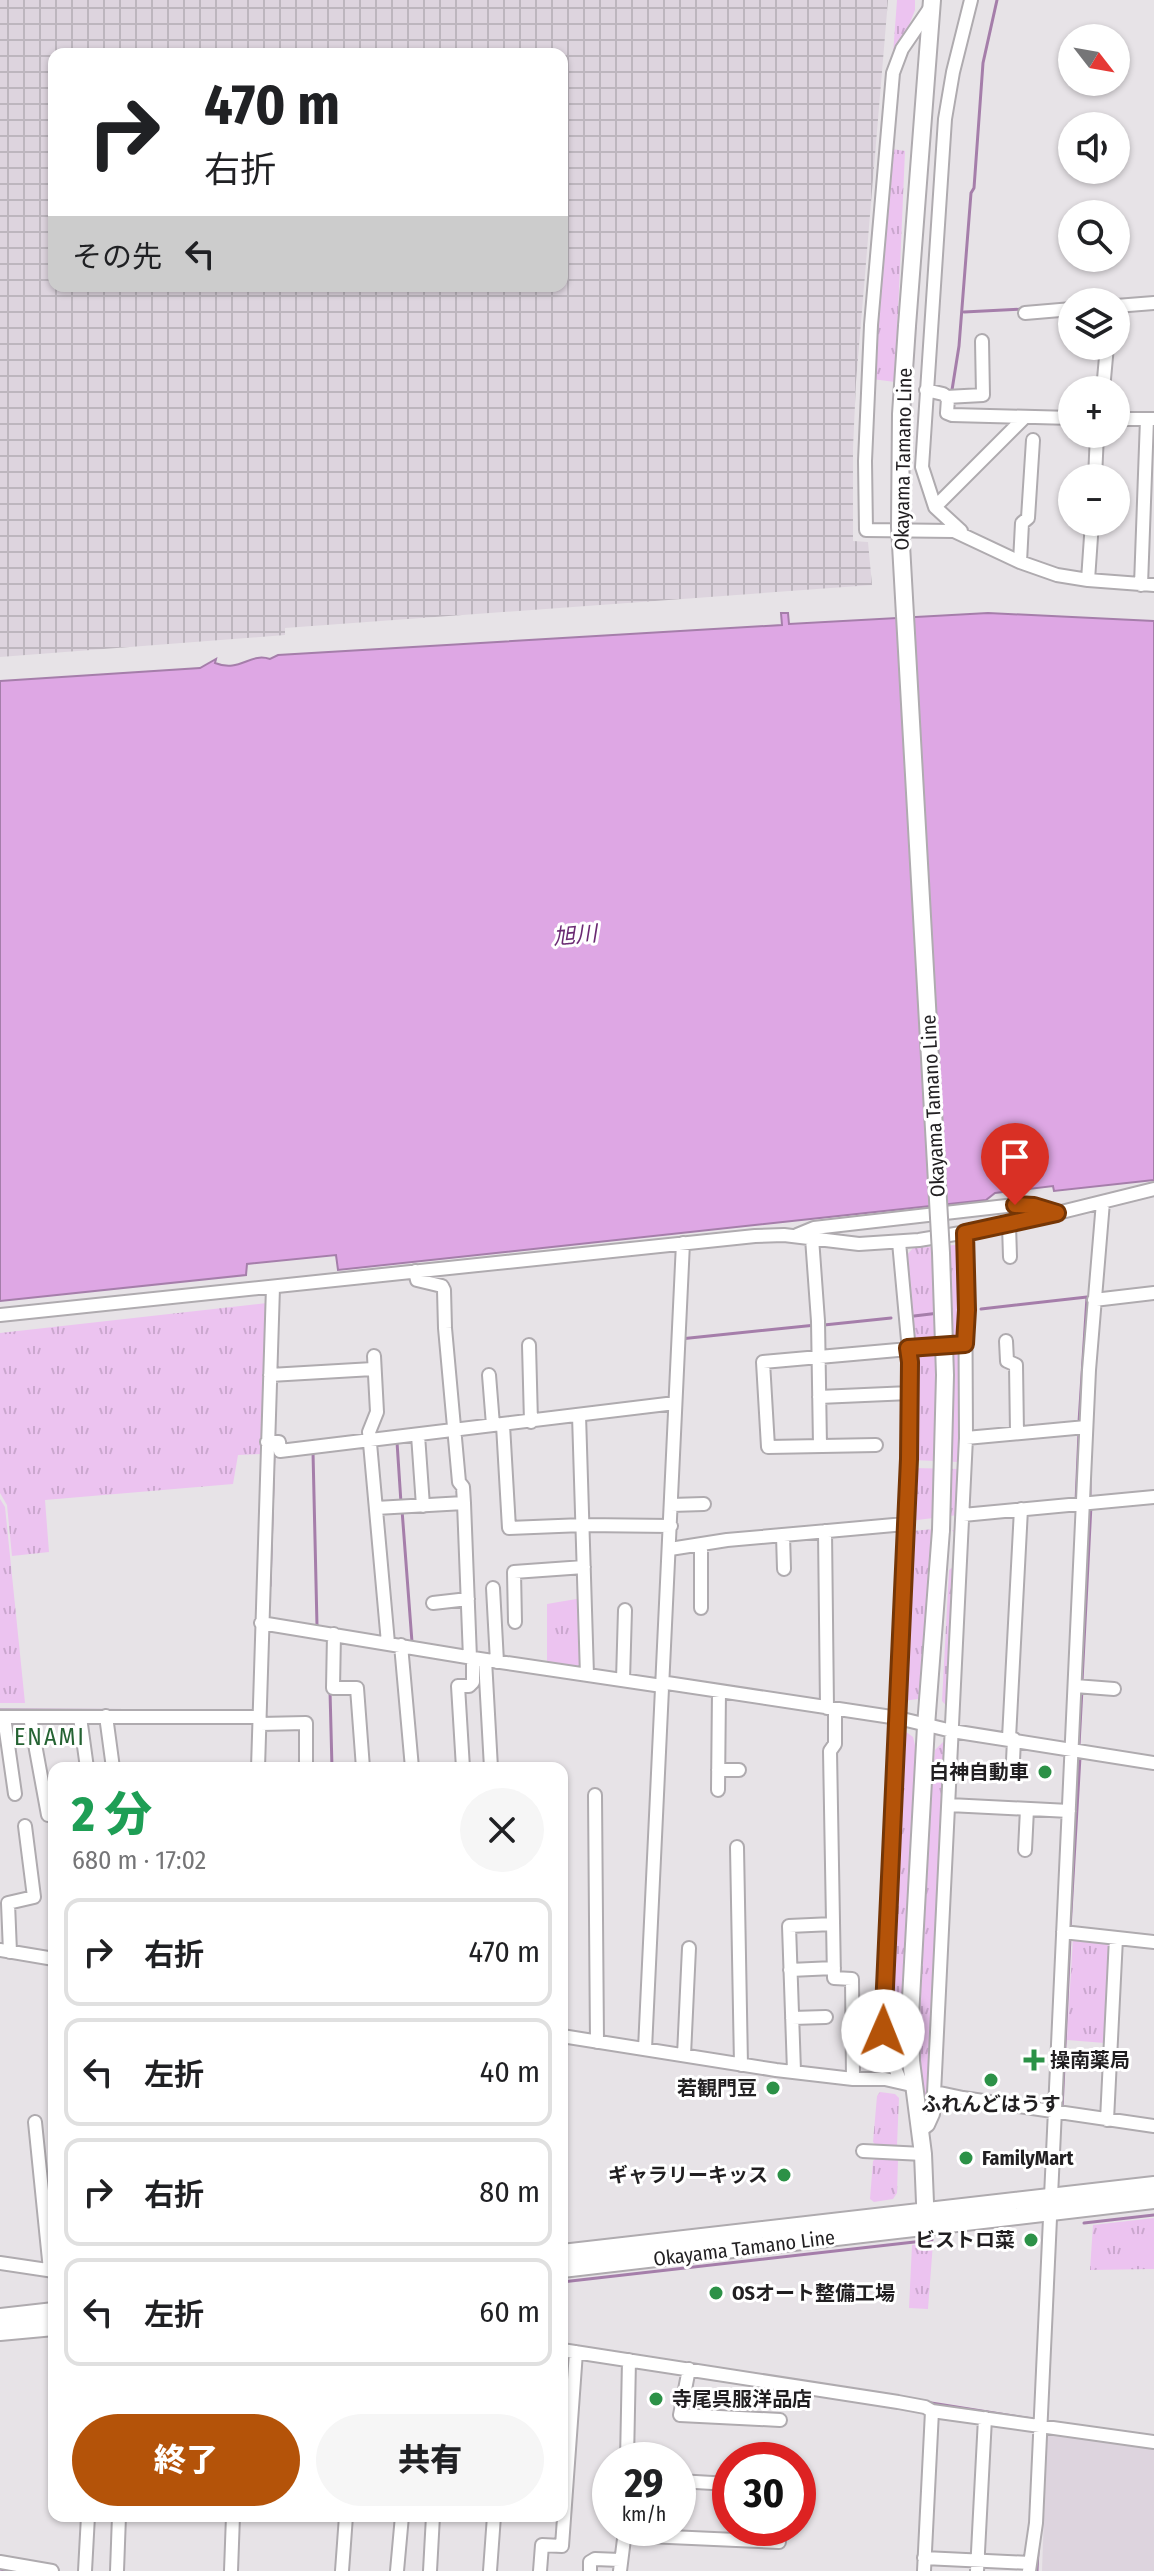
<!DOCTYPE html>
<html lang="ja">
<head>
<meta charset="utf-8">
<style>
	body { margin:0; font-family:"Fira Sans Condensed","Noto Sans JP",sans-serif; background:#f6f6f6; color:#202124; height:100vh; display:flex; flex-direction:column; font-size:30px; white-space:nowrap }
	* { box-sizing:border-box; margin:0 }
	p { font-size:26px; color:#757577 }
	.icon { flex:none; width:44px; height:44px; fill:none; stroke:currentColor; stroke-width:2; stroke-linecap:round; stroke-linejoin:round }
	.map { position:relative; flex:1; overflow:hidden }
	.panel { position:absolute; left:48px; top:1762px; width:520px; height:760px; display:flex; flex-direction:column; background:#fff; border-radius:16px; box-shadow:0 2px 6px #0004 }
	.panel>* { flex:none }
	.hud { position:absolute; left:48px; top:48px; width:520px; height:244px; border-radius:16px; box-shadow:0 2px 6px #0004; background:#fff; color:#202124; overflow:hidden }
	.needle { width:52px; rotate:121deg }
	.buttons { position:absolute; left:1058px; top:24px; display:grid; gap:16px }
	.buttons a { display:grid; place-items:center; width:72px; height:72px; border-radius:50%; background:#fff; box-shadow:0 2px 6px #0004; font-size:40px }
	.speed { position:absolute; left:592px; top:2442px; display:flex; gap:16px; font-size:40px; font-weight:700; text-align:center }
	.speed>* { display:grid; place-content:center; width:104px; height:104px; border-radius:50%; background:#fff; box-shadow:0 2px 6px #0004; line-height:1 }
	.speed small { font-size:20px; font-weight:400 }
	.speed .limit { border:12px solid #d22; background:#fff; color:#111 }
	.pin { position:absolute; display:grid; place-items:center; width:68px; height:68px; color:#fff; margin:-82px -34px; border-radius:50% 50% 50% 0; rotate:-45deg; box-shadow:0 0 8px #0007 }
	.pin .icon { rotate:45deg }
	.me { position:absolute; width:88px; margin:-44px; rotate:1deg; stroke-linejoin:round; filter:drop-shadow(0 0 6px #0008) }
	.turn { display:flex; align-items:center; gap:28px; height:168px; padding:0 24px; font-size:36px }
	.turn .icon { width:104px; height:104px; stroke-width:2.5 }
	.turn b { display:block; font-size:56px; line-height:68px }
	.then { display:flex; align-items:center; height:76px; padding:0 24px; background:#0003; gap:16px; font-size:30px }
	.round { display:grid; place-items:center; flex:none; width:84px; height:84px; border-radius:42px; background:#f6f6f6 }
	.headline { display:flex; align-items:center; justify-content:space-between; height:136px; padding:0 24px }
	h1 { font-size:48px; font-weight:800; line-height:60px; color:#1e9e55 }
	.primary-button { display:flex; gap:16px; margin-top:auto; padding:16px 24px }
	.primary-button a { flex:1; height:92px; border-radius:48px; background:#b45309; color:#fff; font-size:32px; font-weight:800; line-height:92px; text-align:center }
	.primary-button a+a { background:#f6f6f6; color:#202124 }
	ul { padding:0; list-style:none }
	li { display:flex; align-items:center; gap:24px; height:108px; margin:0 16px 12px; padding:0 8px; border:4px solid #e0e0e0; border-radius:16px }
	li div { flex:1 }
	li b { display:block; font-size:30px }
	li em { font-style:normal }
	.map>svg:first-child { display:block }
	.built { fill:#ddd4de }
	.industrial { fill:url(#industrial-grid); fill-rule:evenodd }
	.grass { fill:url(#grass-tufts) }
	.water { fill:#dea7e4; stroke:#a57eaa; stroke-width:2 }
	.lines { fill:none; stroke-linecap:round; stroke-linejoin:round }
	.stream { stroke:#a57eaa; stroke-width:3 }
	.minor-casing { stroke:#afabaf; stroke-width:16 }
	.major-casing { stroke:#afabaf; stroke-width:20 }
	.minor { stroke:#fff; stroke-width:12 }
	.major { stroke:#fff; stroke-width:16 }
	.major-bridge-casing { stroke:#afabaf; stroke-width:20; stroke-linecap:butt }
	.major-bridge { stroke:#fff; stroke-width:16 }
	.route-casing { stroke:#753606; stroke-width:20 }
	.route { stroke:#b45309; stroke-width:14 }
	.poi-dot { fill:#2c9147; stroke:#fff; stroke-width:3 }
	.labels { text-anchor:middle; dominant-baseline:central; stroke-width:6; stroke-linejoin:round; paint-order:stroke }
	.street-label { font-size:20px; fill:#211f21; stroke:#fff }
	.poi-label { font-size:20px; font-weight:bold; fill:#211f21; stroke:#fff; text-anchor:end }
	.water-label { font-size:22px; font-style:italic; fill:#6b2a73; stroke:#fff }
	.quarter-label { font-size:24px; letter-spacing:2px; fill:#256333; stroke:#fff }
</style>
</head>
<body>
<div class="map">
<svg width="1154" height="2571" viewBox="0 0 1154 2571">
	<defs>
		<pattern id="industrial-grid" width="8" height="8" patternUnits="userSpaceOnUse" patternTransform="scale(2)"><rect width="8" height="8" fill="#ddd4de"/><path d="M0 4h8M4 0v8" fill="none" stroke="#bdb6be"/></pattern>
		<pattern id="grass-tufts" width="24" height="20" patternUnits="userSpaceOnUse" patternTransform="scale(2)"><rect width="24" height="20" fill="#ecc3f0"/><path d="M3 7l-1-3M5 7V3M7 7l1-3M15 17l-1-3M17 17v-4M19 17l1-3" fill="none" stroke="#caa7ce"/></pattern>
	</defs>
	<rect width="100%" height="100%" fill="#e7e3e7"/>
	<!-- built -->
	<path class="built" d="M1047 2431 1154 2447V2571H1042Z"/>
	<!-- industrial -->
	<path class="industrial" d="M0 0H888L856 382 853 448V541L868 542 872 585 285 628V635L0 657ZM54 54H562V286H54Z"/>
	<!-- grass -->
	<path class="grass" d="M897 0H915V10L892 68Z
		M892 149 905 151 895 382 872 379Z
		M955 1245 961 1250 960 1331C950 1342 925 1345 914 1337L906 1256 913 1248Z
		M267 1303 263 1454 238 1455 233 1484 45 1500 49 1552 12 1556 7 1505 0 1493V1333Z
		M924 1352H954L961 1358 959 1462 913 1460 914 1363 919 1353Z
		M913 1468 959 1469 958 1515 909 1521Z
		M0 1499 5 1507 25 1703H0Z
		M934 1529 922 1679 918 1699 903 1701 912 1531Z
		M952 1530H959L950 1710 942 1701 949 1570 953 1567 956 1536Z
		M582 1598 584 1667 547 1662V1604Z
		M902 1729 913 1737 917 1753 902 2068 898 2065 889 2036 887 2015Z
		M944 1741 947 1742 928 2118H925L917 2029 926 1836 935 1750Z
		M1073 1937 1109 1941 1105 2043 1067 2040Z
		M880 2092 895 2094 899 2098 897 2145H876L873 2142 877 2096Z
		M876 2158 898 2160 897 2193 893 2199 874 2202 870 2199 873 2161Z
		M1154 2218V2269L1090 2270 1093 2225Z
		M933 2243 928 2309 909 2308 912 2245Z"/>
	<!-- water -->
	<path class="water" d="M781 613H788L789 624 988 613 1154 621V1180L1054 1191 1053 1186 995 1193 986 1200 338 1270 336 1255 247 1264 246 1275 0 1301V681L200 668 216 659 215 663C240 673 250 652 270 659L278 655 782 625Z"/>
	<g class="lines">
		<!-- stream -->
		<path class="stream" d="M964 312 1024 309
			M952 390 959 346 971 193 974 188 983 63 997 0
			M981 1309 1087 1297
			M914 1316 939 1313
			M824 1325 891 1318
			M680 1339 816 1325
			M1079 1422 1087 1297
			M397 1442 401 1503
			M313 1452 317 1626
			M1090 1474V1498
			M1076 1502 1079 1433
			M402 1510 412 1642
			M270 1586 274 1449
			M1082 1681 1091 1505
			M330 1691 332 1768
			M0 1710 258 1711
			M1079 1745 1082 1689
			M1070 1929 1080 1757
			M1062 2109 1070 1937
			M1084 2223 1154 2215
			M562 2282 932 2240
			M925 2402 1032 2419
			M0 2569 11 2571
			M1037 2571 1038 2551"/>
		<!-- minor casing -->
		<g class="minor-casing">
			<path id="minor" d="M930 8 902 49 893 73 871 325 865 461 866 530 954 531 1020 562 1057 575 1088 580 1154 585
				M1116 306 1154 303
				M1025 313 1072 309
				M926 390 943 394 948 398 947 413 952 415 1072 418
				M1103 390 1107 346
				M946 397 983 395 982 341
				M1116 419H1154
				M1095 478 1097 434
				M935 507 1025 417
				M961 531 935 507 922 467 945 119 953 72 971 0
				M1020 562 1022 523 1028 518 1033 440
				M1088 580 1092 522
				M1141 585 1147 419
				M1009 1225 1010 1257
				M797 1235 814 1228 1015 1205 1034 1206 1057 1213
				M812 1238 818 1321 820 1446
				M899 1242 910 1362 909 1459 883 2018 889 2054 901 2082
				M1094 1300 1154 1293
				M0 1315 755 1236 784 1235 859 1244 919 1240 1009 1225 1154 1189
				M1006 1341 1007 1361 1016 1365 1017 1433
				M529 1345 531 1422
				M374 1356 377 1412 369 1432 388 1643
				M270 1375 373 1369
				M489 1375 493 1425
				M819 1397 910 1393
				M579 1415 587 1675
				M503 1425 509 1528 583 1525 671 1526
				M418 1435 423 1506
				M966 1438 1086 1427
				M267 1442H279L280 1451 675 1403
				M876 1445 768 1447 763 1362 965 1344
				M464 1503 470 1658
				M671 1505 704 1504
				M376 1508 464 1503 463 1487 459 1482 445 1328 444 1290 442 1286 417 1280 415 1271
				M963 1515 1154 1497
				M825 1531 827 1708
				M783 1535 784 1569
				M670 1549 727 1540 905 1524
				M493 1588 497 1662
				M433 1603 468 1599
				M701 1608V1544
				M515 1622 514 1572 584 1567
				M261 1623 473 1658 662 1686 667 1683 898 1718 952 1731 1154 1763
				M334 1634 333 1688H357L363 1768
				M401 1645 412 1768
				M485 1660 491 1768
				M623 1680 625 1610
				M1075 1686 1114 1689
				M835 1710V1744L830 1751 834 1978 852 1979 853 2079
				M106 1716 113 1768
				M0 1717H258
				M4 1717 15 1794
				M30 1717 48 1815
				M80 1717 87 1768
				M260 1724 306 1723V1768
				M1009 1738 1021 1509
				M1013 1761 1014 1739
				M258 1768 273 1287
				M463 1768 458 1686H469L473 1682V1658
				M718 1770H739
				M718 1790 719 1691
				M595 1795 597 2042
				M949 1805 1069 1811
				M737 1847 741 2065
				M1025 1850 1027 1809
				M1063 1932 1154 1942
				M0 1950 54 1959
				M10 1952 8 1903 34 1897 25 1826
				M790 1970 834 1968
				M792 2018 826 2017
				M562 2036 776 2070 853 2079H885L907 2084
				M645 2049 683 1243
				M684 2055 689 1948
				M794 2071 789 1926 833 1924
				M935 2092 963 2098 1154 2126
				M1107 2120 1116 1938
				M35 2122 50 2270
				M920 2131 928 2125 933 2114 966 1438 965 1233
				M863 2151 923 2154
				M0 2263 54 2271
				M562 2350 898 2402 925 2407 932 2411 1154 2442
				M689 2369 680 2415 780 2420
				M627 2460 629 2360
				M678 2481 730 2484
				M798 2489 802 2490
				M625 2535 779 2542
				M924 2558 1030 2563
				M0 2562 52 2571
				M85 2571 88 2516
				M117 2571 119 2516
				M231 2571 233 2516
				M342 2571 346 2516
				M397 2571 402 2516
				M430 2571 433 2516
				M490 2571 494 2516
				M540 2571 542 2545 562 2546 576 2352
				M590 2571V2562L595 2559 620 2560
				M620 2571 625 2531
				M924 2571 932 2411
				M977 2571 985 2418
				M1029 2571 1036 2523 1089 1370 1103 1202"/>
		</g>
		<!-- major casing -->
		<g class="major-casing">
			<path id="major" d="M907 326 932 0
				M926 2227 923 2154 911 2061 910 2017 926 1726 941 1530
				M562 2253 1154 2185
				M562 2269 1154 2200
				M0 2317 54 2311
				M0 2332 54 2327"/>
		</g>
		<!-- minor -->
		<use href="#minor" class="minor"/>
		<!-- major -->
		<use href="#major" class="major"/>
		<!-- major-bridge casing -->
		<g class="major-bridge-casing">
			<path id="major-bridge" d="M907 326 901 414 900 527 941 1253 945 1375 941 1530"/>
		</g>
		<!-- major-bridge -->
		<use href="#major-bridge" class="major-bridge"/>
	</g>
	<g class="lines">
		<!-- route casing -->
		<g class="route-casing">
			<path id="route" d="M883 2031 909 1459 910 1362 908 1348 965 1344 967 1310 965 1233 1057 1213 1034 1206 1015 1205"/>
		</g>
		<!-- route -->
		<use href="#route" class="route"/>
	</g>
	<!-- markers -->
	<g class="poi-dot">
		<circle cx="1045" cy="1772" r="8"/>
		<path d="M1030 2048h8v8h8v8h-8v8h-8v-8h-8v-8h8z"/>
		<circle cx="991" cy="2080" r="8"/>
		<circle cx="773" cy="2088" r="8"/>
		<circle cx="966" cy="2158" r="8"/>
		<circle cx="784" cy="2175" r="8"/>
		<circle cx="1031" cy="2240" r="8"/>
		<circle cx="716" cy="2293" r="8"/>
		<circle cx="656" cy="2399" r="8"/>
	</g>
	<g class="labels">
		<!-- street labels -->
		<g class="street-label">
			<text transform="translate(903 459) rotate(-89)">Okayama Tamano Line</text>
			<text transform="translate(933 1106) rotate(-93)">Okayama Tamano Line</text>
			<text transform="translate(744 2248) rotate(-7)">Okayama Tamano Line</text>
		</g>
		<!-- poi labels -->
		<g class="poi-label">
			<text x="1029" y="1772">白神自動車</text>
			<text x="1050" y="2060" text-anchor="start">操南薬局</text>
			<text x="757" y="2088">若観門豆</text>
			<text x="991" y="2104" text-anchor="middle">ふれんどはうす</text>
			<text x="982" y="2158" text-anchor="start">FamilyMart</text>
			<text x="768" y="2175">ギャラリーキッス</text>
			<text x="1015" y="2240">ビストロ菜</text>
			<text x="732" y="2293" text-anchor="start">OSオート整備工場</text>
			<text x="672" y="2399" text-anchor="start">寺尾呉服洋品店</text>
		</g>
		<!-- water labels -->
		<g class="water-label">
			<text transform="translate(575 935) rotate(-5)">旭川</text>
		</g>
		<!-- quarter labels -->
		<g class="quarter-label">
			<text x="50" y="1737">ENAMI</text>
		</g>
	</g>
</svg>
<div class="buttons">
<a><svg class="needle" viewBox="-14 -14 28 28"><path d="M0-13l5 13h-10z" fill="#e53935"/><path d="M0 13l5-13h-10z" fill="#757577"/></svg></a>
<a><svg class="icon" aria-label="sound" viewBox="0 0 24 24"><path d="M4 9h4l5-4v14l-5-4H4zM17 9q2 3 0 6"/></svg></a>
<a><svg class="icon" aria-label="search" viewBox="0 0 24 24"><circle cx="10" cy="10" r="6"/><path d="M15 15l6 6"/></svg></a>
<a><svg class="icon" aria-label="layers" viewBox="0 0 24 24"><path d="M12 4l9 5-9 5-9-5zM3 14l9 5 9-5"/></svg></a>
<a>+</a>
<a>−</a>
</div>
<div class="speed"><div>29<small>km/h</small></div><div class="limit">30</div></div>
<div class="pin" style="left:1015px;top:1205px;background:#d93025"><svg class="icon" aria-label="arrive" viewBox="0 0 24 24"><path d="M6 21V4h12l-3 4 3 4H6"/></svg></div>
<svg class="me" style="left:883px;top:2031px" viewBox="-20 -20 40 40"><circle r="19" fill="#fff"/><path d="M0-13L10 11 0 6-10 11z" fill="#b45309"/></svg>
<div class="hud">
<div class="turn"><svg class="icon" aria-label="right" viewBox="0 0 24 24"><path d="M7 20v-9h11M14 6l5 5-5 5"/></svg><div><b>470 m</b>右折</div></div>
<div class="then">その先<svg class="icon" aria-label="left" viewBox="0 0 24 24"><path d="M17 20v-9H6M10 6l-5 5 5 5"/></svg></div>
</div>
<section class="panel">
<div class="headline"><div><h1>2 分</h1><p>680 m · 17:02</p></div><a class="round"><svg class="icon" aria-label="close" viewBox="0 0 24 24"><path d="M6 6l12 12M18 6L6 18"/></svg></a></div>
<ul>
<li><svg class="icon" aria-label="right" viewBox="0 0 24 24"><path d="M7 20v-9h11M14 6l5 5-5 5"/></svg><div><b>右折</b></div><em>470 m</em></li>
<li><svg class="icon" aria-label="left" viewBox="0 0 24 24"><path d="M17 20v-9H6M10 6l-5 5 5 5"/></svg><div><b>左折</b></div><em>40 m</em></li>
<li><svg class="icon" aria-label="right" viewBox="0 0 24 24"><path d="M7 20v-9h11M14 6l5 5-5 5"/></svg><div><b>右折</b></div><em>80 m</em></li>
<li><svg class="icon" aria-label="left" viewBox="0 0 24 24"><path d="M17 20v-9H6M10 6l-5 5 5 5"/></svg><div><b>左折</b></div><em>60 m</em></li>
</ul>
<div class="primary-button"><a>終了</a><a>共有</a></div>
</section>
</div>
</body>
</html>
